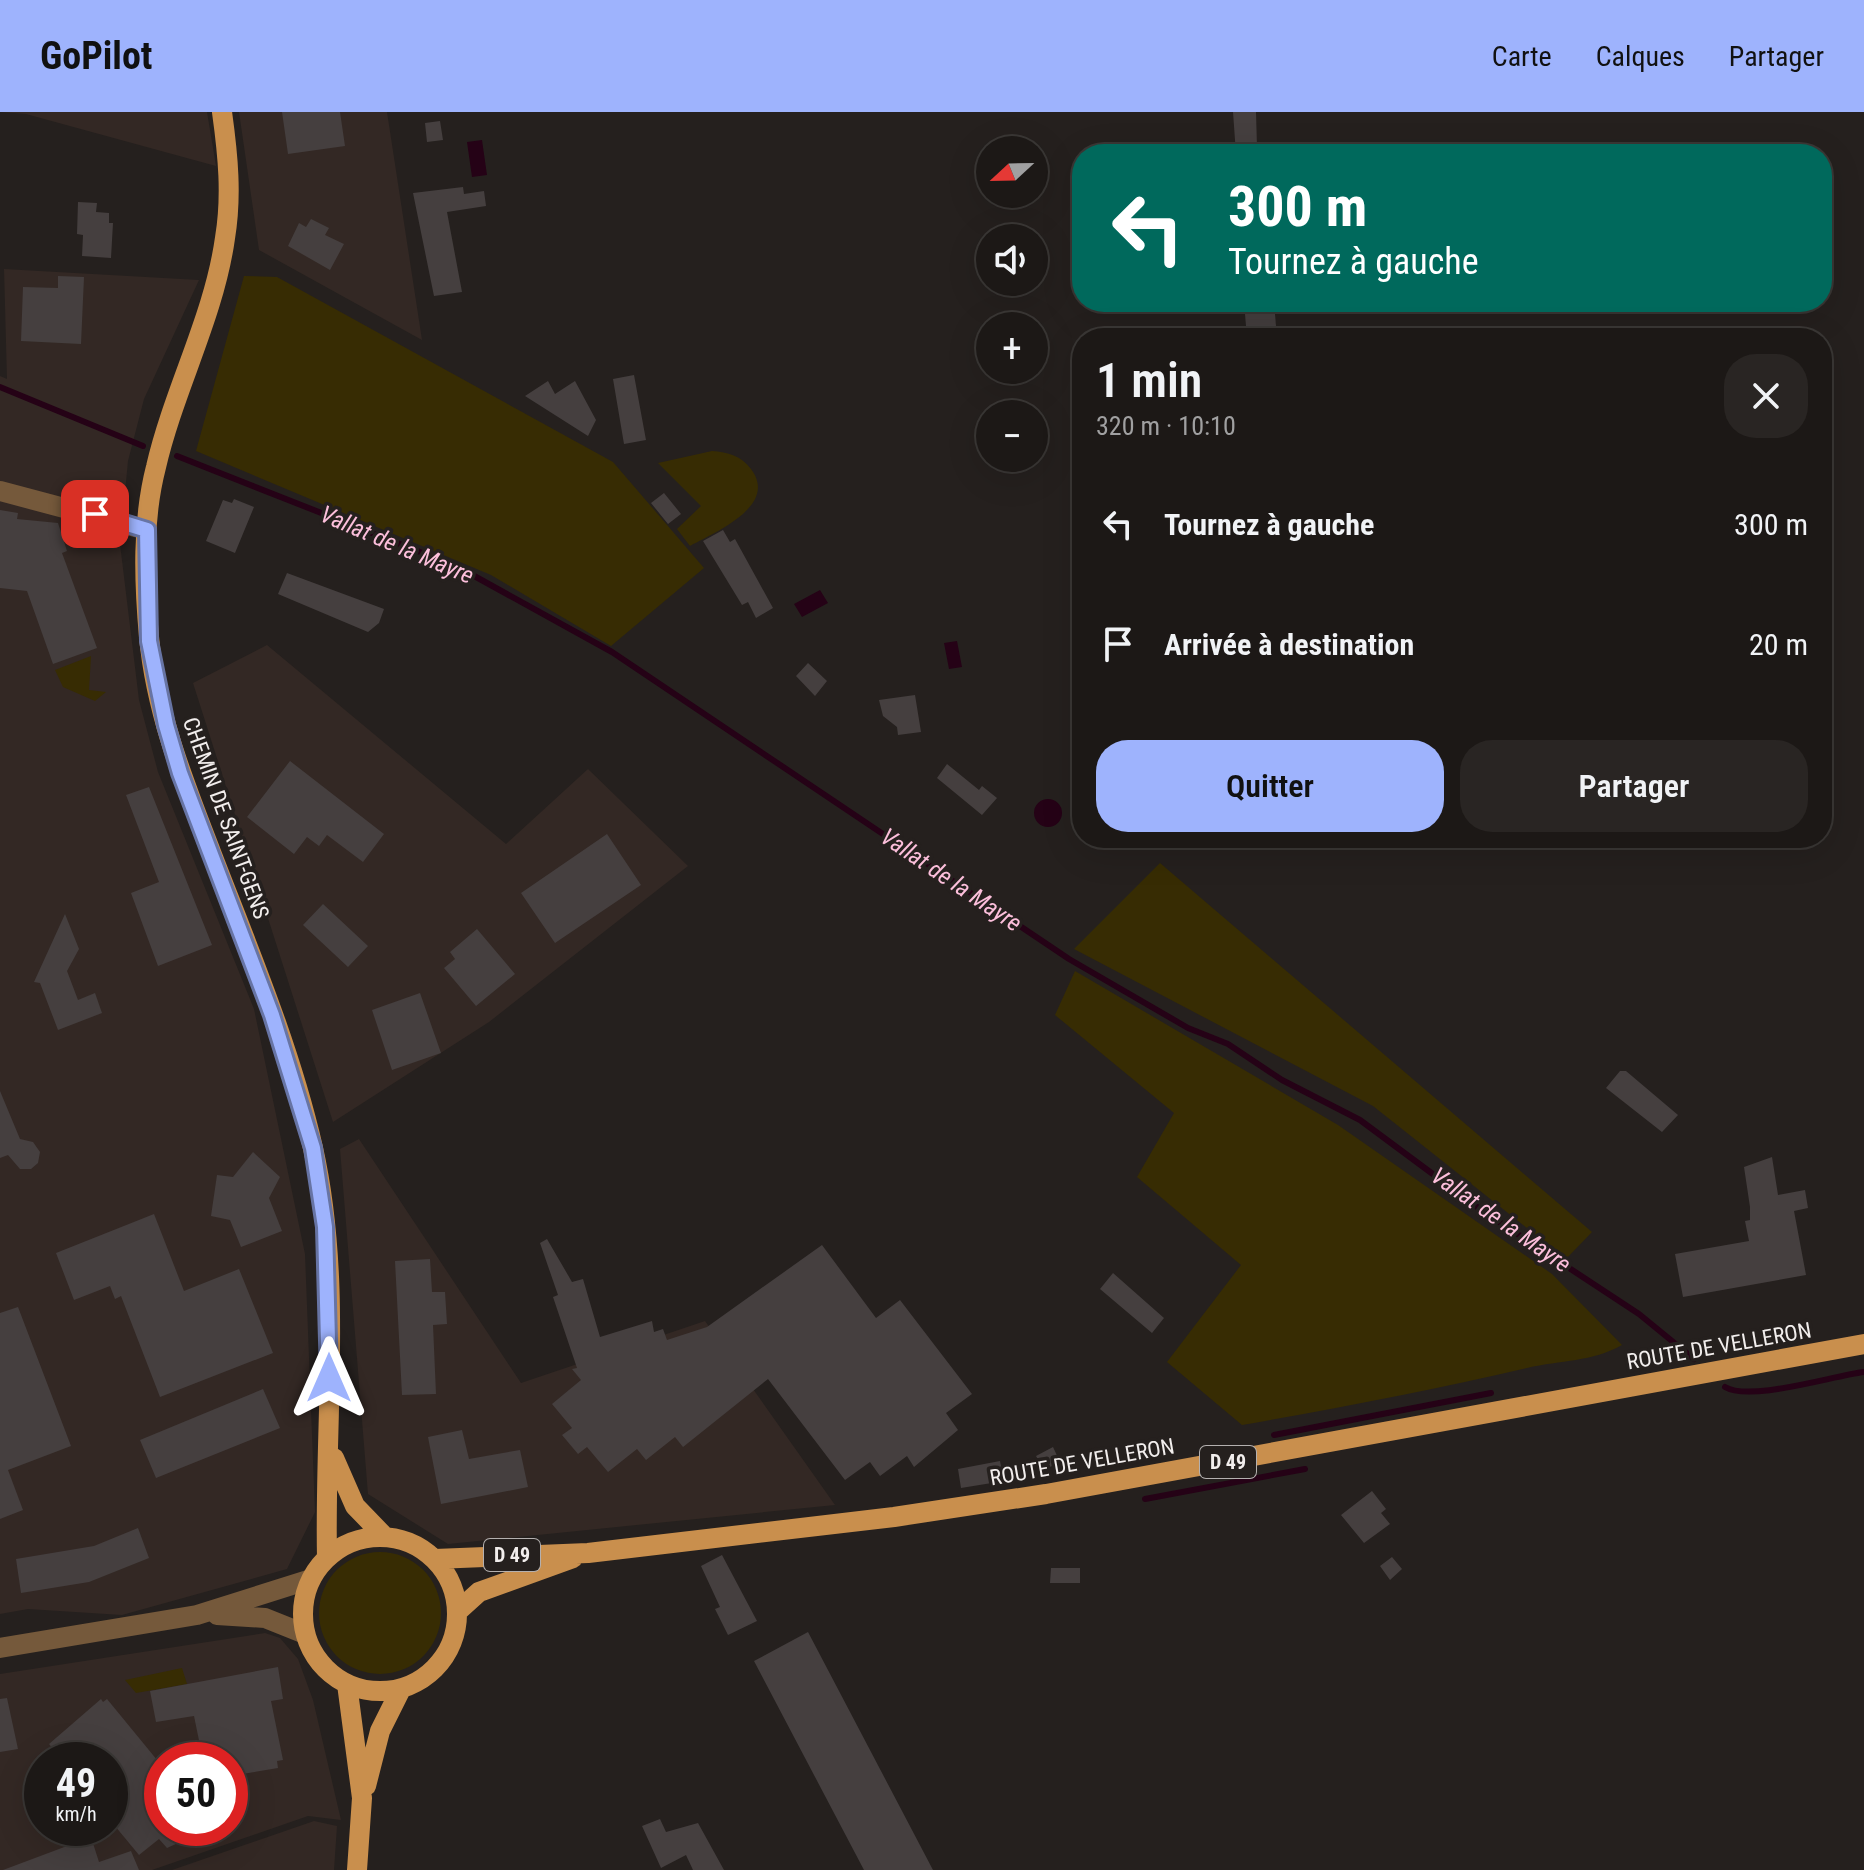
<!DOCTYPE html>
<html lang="fr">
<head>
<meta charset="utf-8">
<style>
	body { margin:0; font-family:"Roboto Condensed",sans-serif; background:#292523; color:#f1f3f6; height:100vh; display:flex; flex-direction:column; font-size:30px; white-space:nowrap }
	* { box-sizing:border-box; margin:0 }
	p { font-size:26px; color:#a0a0a1 }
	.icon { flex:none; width:44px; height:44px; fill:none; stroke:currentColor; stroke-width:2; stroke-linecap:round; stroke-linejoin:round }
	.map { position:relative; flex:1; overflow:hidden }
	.side { position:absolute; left:1072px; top:216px; width:760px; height:520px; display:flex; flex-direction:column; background:#1c1816; border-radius:32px; box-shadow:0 8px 32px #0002,0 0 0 2px #3a3735 }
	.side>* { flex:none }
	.hud { position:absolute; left:1072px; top:32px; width:760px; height:168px; border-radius:32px; box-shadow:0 8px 32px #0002,0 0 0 2px #3a3735; background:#00695c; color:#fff; overflow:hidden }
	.needle { width:52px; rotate:248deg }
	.controls { position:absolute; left:976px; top:24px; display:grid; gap:16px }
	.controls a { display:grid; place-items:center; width:72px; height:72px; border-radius:50%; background:#1c1816; box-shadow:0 8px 32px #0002,0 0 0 2px #3a3735; font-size:40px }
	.speed { position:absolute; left:24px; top:1630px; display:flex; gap:16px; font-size:40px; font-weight:700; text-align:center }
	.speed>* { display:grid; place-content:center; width:104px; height:104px; border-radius:50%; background:#1c1816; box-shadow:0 8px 32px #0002,0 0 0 2px #3a3735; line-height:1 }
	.speed small { font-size:20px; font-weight:400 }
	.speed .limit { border:12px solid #d22; background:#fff; color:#111 }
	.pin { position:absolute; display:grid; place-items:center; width:68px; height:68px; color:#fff; margin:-34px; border-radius:16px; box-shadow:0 4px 12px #0006 }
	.me { position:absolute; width:88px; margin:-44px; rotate:0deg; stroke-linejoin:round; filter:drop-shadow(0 0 6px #0008) }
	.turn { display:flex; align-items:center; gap:28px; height:168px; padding:0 24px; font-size:36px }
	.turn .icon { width:104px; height:104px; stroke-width:2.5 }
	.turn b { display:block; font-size:56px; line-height:68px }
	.round { display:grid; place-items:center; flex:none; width:84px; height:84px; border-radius:32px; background:#292523 }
	.overview { display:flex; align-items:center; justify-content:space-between; height:136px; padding:0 24px }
	h1 { font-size:48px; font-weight:600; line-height:60px }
	.button { display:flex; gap:16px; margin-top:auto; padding:16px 24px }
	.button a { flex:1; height:92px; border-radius:32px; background:#9eb3fd; color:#111; font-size:32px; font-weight:600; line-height:92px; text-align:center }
	.button a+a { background:#292523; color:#f1f3f6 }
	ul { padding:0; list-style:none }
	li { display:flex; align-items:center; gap:24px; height:120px; padding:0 24px }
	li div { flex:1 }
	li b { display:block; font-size:30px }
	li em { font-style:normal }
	header { display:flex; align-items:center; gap:48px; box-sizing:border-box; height:112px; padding:0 40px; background:#9eb3fd; color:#111 }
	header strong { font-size:38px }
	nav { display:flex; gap:44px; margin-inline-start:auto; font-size:28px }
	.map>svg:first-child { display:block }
	.built { fill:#332824; fill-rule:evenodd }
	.green { fill:#372c03 }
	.water { fill:#250216 }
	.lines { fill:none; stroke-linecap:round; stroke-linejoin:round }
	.stream { stroke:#250216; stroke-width:6 }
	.building { fill:#453f3f }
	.minor { stroke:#75593b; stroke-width:20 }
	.major { stroke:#c98f4d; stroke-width:20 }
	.route-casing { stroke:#6774a4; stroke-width:20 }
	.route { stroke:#9eb3fd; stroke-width:14 }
	.labels { text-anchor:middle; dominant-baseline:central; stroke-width:7; stroke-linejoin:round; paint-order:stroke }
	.shield { fill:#25201e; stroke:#b4b0af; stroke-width:2 }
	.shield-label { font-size:20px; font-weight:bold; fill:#f2eeed }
	.street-label { font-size:22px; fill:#f2eeed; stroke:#25201e }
	.water-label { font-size:24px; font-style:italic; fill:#fcbfdb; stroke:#25201e }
</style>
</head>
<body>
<header>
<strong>GoPilot</strong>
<nav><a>Carte</a><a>Calques</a><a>Partager</a></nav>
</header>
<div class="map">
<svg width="1864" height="1758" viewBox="0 0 1864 1758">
	<rect width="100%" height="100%" fill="#25201e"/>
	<!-- built -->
	<path class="built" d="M0 0H207L216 54 26 2Z
		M239 0H387L422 228 259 138Z
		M4 157 199 168 144 287 128 349 120 432 139 588 158 660 254 897 305 1142 315 1400 287 1457 122 1503 28 1497 0 1502V264L7 267Z
		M267 533 506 732 588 657 688 754 489 910 333 1010 193 571Z
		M359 1027 521 1271 705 1209 835 1393 448 1432 368 1382 340 1037Z
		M265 1521 280 1526 298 1547 313 1588 341 1708 308 1704 152 1758H0V1562ZM42 1648H110V1716H42ZM162 1648H230V1716H162Z
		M314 1709 337 1714 334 1758H172Z"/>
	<!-- green -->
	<path class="green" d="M244 164 277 165 613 350 704 456 611 534 491 463 196 339Z
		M712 339C728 340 741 344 751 357 779 394 715 420 690 434L677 417 701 394 658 351Z
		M91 544 89 578 106 580 95 589 63 575 55 558Z
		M1160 751 1592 1120 1566 1147 1373 994 1074 837Z
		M1075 859 1338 1013 1552 1162 1622 1233C1592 1250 1561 1248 1527 1256 1433 1278 1338 1296 1242 1313L1167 1250 1241 1153 1137 1065 1174 1001 1055 903Z
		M319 1501a61 61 0 1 1 122 0a61 61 0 1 1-122 0Z
		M182 1556 187 1572 136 1581 125 1568Z"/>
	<!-- water -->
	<path class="water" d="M482 28 487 63 472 65 467 30Z
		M820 478 828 491 802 505 794 492Z
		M957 529 962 555 949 557 944 531Z
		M1034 701a14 14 0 1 1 28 0a14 14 0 1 1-28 0Z"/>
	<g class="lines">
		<!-- stream -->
		<path class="stream" d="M0 275 143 334
			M177 344 458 455 612 540 1069 847 1188 916 1228 932 1282 968 1360 1008 1484 1100 1639 1202 1694 1247
			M1725 1275C1750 1290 1832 1264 1864 1260
			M1274 1323 1491 1281
			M1145 1387 1305 1357"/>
	</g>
	<!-- building -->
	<path class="building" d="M282 0H340L345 34 288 42Z
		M1233 0H1256L1257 35H1250L1251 42H1236Z
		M440 9 443 28 427 30 425 11Z
		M463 75 464 82 484 79 486 94 447 100 462 180 434 184 413 81Z
		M78 90 97 91 96 100 109 101V111H113L111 146 82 144 83 123 77 122Z
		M311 107 329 116 325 123 344 132 330 158 288 134 299 111 306 115Z
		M58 164 84 165 81 232 21 229 23 175 58 176Z
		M1244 190H1274L1277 226H1247Z
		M634 263 646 328 624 332 613 267Z
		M548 269 555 282 575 269 596 308 588 324 525 284Z
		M664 381 681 402 668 412 651 391Z
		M234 387 254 395 235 441 206 429 223 388 232 391Z
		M0 398 18 401 17 407 58 411 67 439 62 441 97 536 53 552 27 479 0 476Z
		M723 418 730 430 735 427 773 496 756 506 748 490 742 493 703 429Z
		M287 461 384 497 379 511 368 520 278 482Z
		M808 551 827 569 815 584 796 564Z
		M915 583 921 620 898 623 897 615 883 604 879 588Z
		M290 649 384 722 363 750 327 723 319 734 307 725 294 742 247 705Z
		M947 652 979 678 982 674 997 686 982 703 937 666Z
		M149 675 212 833 158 854 131 781 159 770 126 683Z
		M607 722 641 773 555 831 521 781Z
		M323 792 368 834 348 855 303 813Z
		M65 802 79 837 67 859 78 888 95 881 102 901 58 918 40 871 34 870Z
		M477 817 515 862 476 894 444 856 455 847 450 840Z
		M420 881 441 941 392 958 372 898Z
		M1620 959H1626L1678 1003 1662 1020 1606 976Z
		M0 979 20 1027 33 1030 40 1040 38 1051 31 1057H20L8 1043 0 1046Z
		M253 1040 280 1065 269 1086 282 1119 241 1135 230 1108 211 1104 217 1063 233 1065Z
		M1772 1045 1778 1083 1805 1078 1808 1096 1794 1099 1806 1163 1683 1185 1675 1142 1749 1129 1745 1109 1750 1108V1095L1744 1055Z
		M154 1102 184 1179 239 1157 273 1241 160 1285 121 1184 115 1187 110 1174 74 1188 56 1141Z
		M547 1127 572 1170 583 1167 600 1225 652 1209 654 1220 663 1217 667 1228 707 1215 822 1133 876 1206 900 1188 972 1282 946 1301 958 1318 914 1355 907 1344 880 1364 870 1350 845 1368 768 1267 683 1335 675 1325 646 1348 637 1337 608 1360 587 1335 578 1342 562 1323 572 1316 552 1292 581 1268 572 1257 577 1256 553 1185 558 1183 540 1131Z
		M430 1147 432 1180H445L447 1212 433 1213 436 1282 402 1283 395 1149Z
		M1113 1161 1164 1206 1152 1221 1100 1177Z
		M18 1195 71 1334 8 1358 23 1398 0 1407V1201Z
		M263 1277 280 1316 156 1366 140 1328Z
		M462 1318 469 1347 520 1338 528 1375 441 1392 428 1325Z
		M1053 1335 1060 1350 1044 1358 1036 1344Z
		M1000 1349 1004 1369 961 1376 958 1357Z
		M1372 1379 1386 1397 1381 1401 1390 1412 1364 1431 1341 1403Z
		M138 1416 149 1446 89 1470 21 1481 16 1447 94 1434Z
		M722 1443 757 1509 728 1523 715 1497 720 1495 701 1454Z
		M1392 1445 1402 1457 1390 1468 1380 1454Z
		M1051 1456H1080V1471H1050Z
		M808 1520 933 1758H864L754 1549Z
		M278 1555 283 1587 271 1589 283 1648 277 1649 278 1656 230 1664V1648H203L194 1604 156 1610 150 1579Z
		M7 1586 18 1637 0 1640V1587Z
		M101 1587 103 1590 107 1587 162 1654V1716H211L167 1736 159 1727 139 1743 110 1708V1648H62L49 1632Z
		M660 1707 666 1720 698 1711 724 1758H693L686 1743 661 1756 642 1714Z
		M91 1725 99 1750 131 1739 139 1758H3Z"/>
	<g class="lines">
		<!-- minor -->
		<path class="minor" d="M0 379 147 418
			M217 1503 265 1506 305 1522
			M0 1536 197 1503 311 1467"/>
		<!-- major -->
		<path class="major" d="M222 0C228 43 232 84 225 126 214 205 174 277 156 355 142 409 144 470 149 525 156 601 184 670 211 740 248 836 290 935 313 1036 343 1170 324 1310 327 1446
			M334 1346 355 1394 384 1424
			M303 1502a77 77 0 1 1 154 0a77 77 0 1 1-154 0Z
			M435 1447 588 1441 894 1405 1046 1382 1864 1232
			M458 1499 479 1480 573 1446
			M347 1572 362 1686 357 1758
			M366 1674 380 1619 401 1577"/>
	</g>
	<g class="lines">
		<!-- route casing -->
		<g class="route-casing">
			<path id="route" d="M95 402 147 418 149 529 166 613 180 661 272 903 313 1036 325 1115 329 1266"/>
		</g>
		<!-- route -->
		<use href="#route" class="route"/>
	</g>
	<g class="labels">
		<!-- shield labels -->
		<g class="shield">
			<rect x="1200" y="1334" width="56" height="32" rx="6"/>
			<rect x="484" y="1427" width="56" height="32" rx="6"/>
		</g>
		<g class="shield-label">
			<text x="1228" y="1350">D 49</text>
			<text x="512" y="1443">D 49</text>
		</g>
		<!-- street labels -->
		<g class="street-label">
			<text transform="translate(226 706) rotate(70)">CHEMIN DE SAINT-GENS</text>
			<text transform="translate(1719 1234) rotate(-10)">ROUTE DE VELLERON</text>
			<text transform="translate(1082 1350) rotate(-10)">ROUTE DE VELLERON</text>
		</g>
		<!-- water labels -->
		<g class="water-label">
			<text transform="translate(397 433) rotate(23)">Vallat de la Mayre</text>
			<text transform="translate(951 768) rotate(34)">Vallat de la Mayre</text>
			<text transform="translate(1501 1108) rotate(35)">Vallat de la Mayre</text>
		</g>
	</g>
</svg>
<div class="controls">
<a><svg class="needle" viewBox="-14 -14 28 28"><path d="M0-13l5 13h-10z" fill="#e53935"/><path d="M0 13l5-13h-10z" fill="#a0a0a1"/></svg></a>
<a><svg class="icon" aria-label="sound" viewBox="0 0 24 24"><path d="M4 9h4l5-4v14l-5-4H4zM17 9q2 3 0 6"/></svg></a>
<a>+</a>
<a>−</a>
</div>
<div class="speed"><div>49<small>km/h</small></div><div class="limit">50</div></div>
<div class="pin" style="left:95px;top:402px;background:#d93025"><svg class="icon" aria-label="arrive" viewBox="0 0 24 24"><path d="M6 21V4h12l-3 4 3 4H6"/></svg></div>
<svg class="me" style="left:329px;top:1266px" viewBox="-20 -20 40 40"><path d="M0-17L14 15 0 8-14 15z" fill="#9eb3fd" stroke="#fff" stroke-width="4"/></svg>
<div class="hud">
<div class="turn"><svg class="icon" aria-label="left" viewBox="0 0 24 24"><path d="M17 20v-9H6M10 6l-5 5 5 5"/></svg><div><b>300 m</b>Tournez à gauche</div></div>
</div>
<section class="side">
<div class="overview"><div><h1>1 min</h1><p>320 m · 10:10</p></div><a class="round"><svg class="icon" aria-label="close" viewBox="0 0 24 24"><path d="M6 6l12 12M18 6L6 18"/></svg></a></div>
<ul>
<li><svg class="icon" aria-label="left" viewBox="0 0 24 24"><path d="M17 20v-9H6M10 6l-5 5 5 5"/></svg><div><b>Tournez à gauche</b></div><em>300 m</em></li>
<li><svg class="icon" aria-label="arrive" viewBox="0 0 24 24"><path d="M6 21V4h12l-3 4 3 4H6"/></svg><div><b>Arrivée à destination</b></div><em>20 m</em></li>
</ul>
<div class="button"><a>Quitter</a><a>Partager</a></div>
</section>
</div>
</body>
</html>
